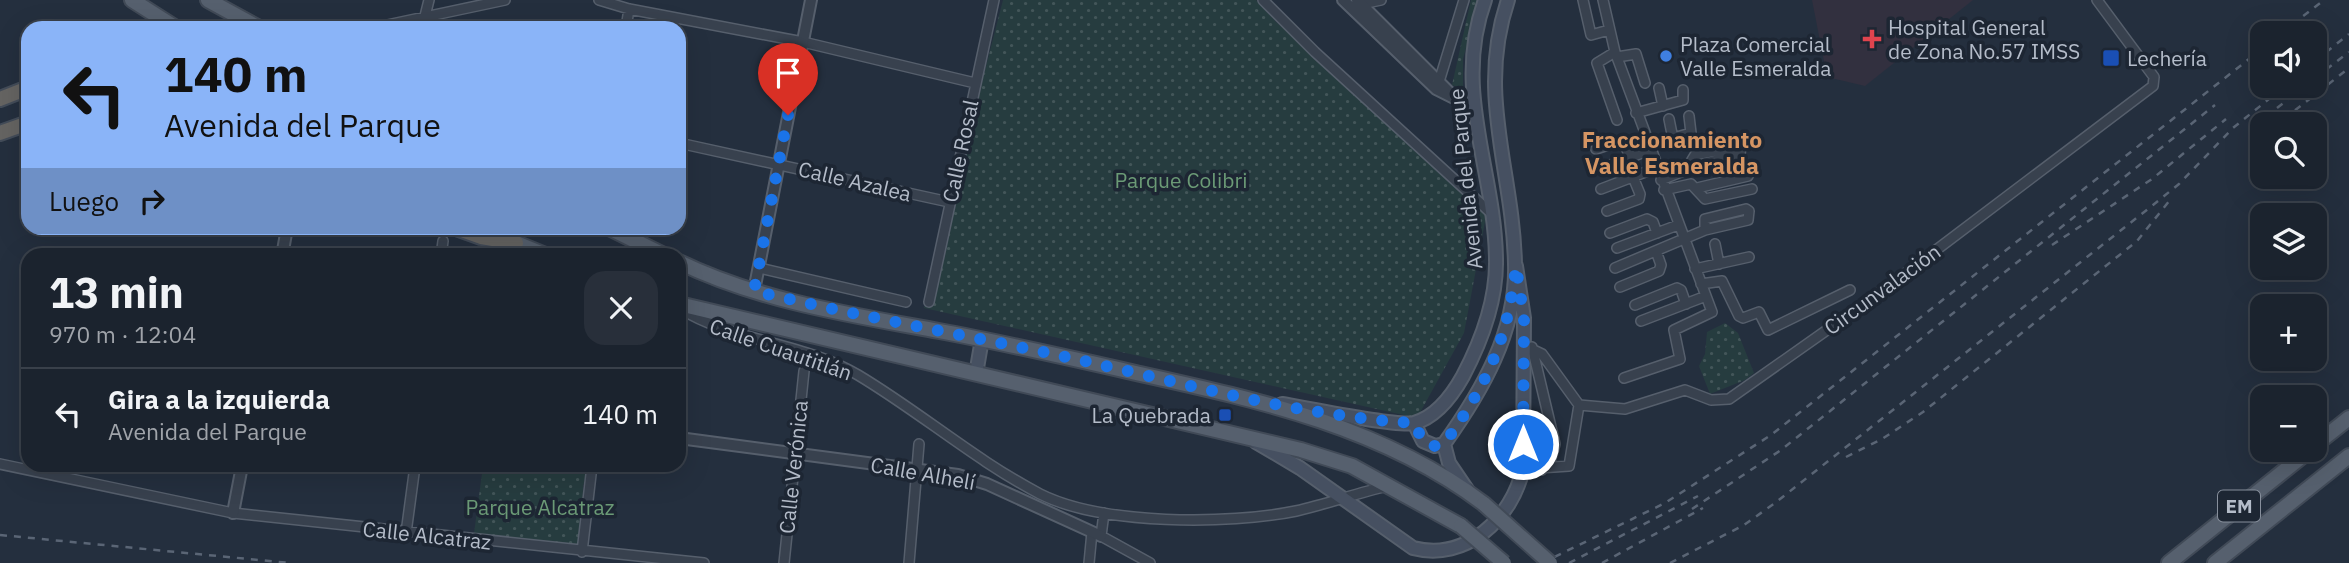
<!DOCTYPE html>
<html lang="es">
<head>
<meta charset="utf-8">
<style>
	body { margin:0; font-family:"IBM Plex Sans",sans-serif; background:#282f3a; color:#f1f3f6; height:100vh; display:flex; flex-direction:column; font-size:26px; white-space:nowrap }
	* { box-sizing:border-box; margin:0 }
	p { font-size:23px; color:#a0a4aa }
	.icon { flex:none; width:38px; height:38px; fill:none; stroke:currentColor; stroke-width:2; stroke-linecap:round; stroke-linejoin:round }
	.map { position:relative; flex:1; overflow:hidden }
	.panel { position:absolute; left:21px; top:248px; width:665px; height:224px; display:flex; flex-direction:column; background:#1b232e; border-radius:21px; box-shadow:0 7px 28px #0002,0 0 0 2px #39404a }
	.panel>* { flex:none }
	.top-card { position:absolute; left:21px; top:21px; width:665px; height:214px; border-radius:21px; box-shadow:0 7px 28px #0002,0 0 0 2px #39404a; background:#8ab4f8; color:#111; overflow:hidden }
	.tools { position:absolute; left:2250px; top:21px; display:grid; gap:14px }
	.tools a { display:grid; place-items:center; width:77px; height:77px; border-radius:14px; background:#1b232e; box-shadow:0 7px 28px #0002,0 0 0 2px #39404a; font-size:35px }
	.pin { position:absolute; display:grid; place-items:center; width:60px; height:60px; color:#fff; margin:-72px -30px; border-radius:50% 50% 50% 0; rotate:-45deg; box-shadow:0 0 7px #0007 }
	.pin .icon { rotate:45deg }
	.me { position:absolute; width:77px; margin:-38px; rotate:0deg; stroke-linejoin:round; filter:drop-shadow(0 0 5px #0008) }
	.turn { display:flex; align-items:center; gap:24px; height:147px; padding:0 28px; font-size:32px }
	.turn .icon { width:91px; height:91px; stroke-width:2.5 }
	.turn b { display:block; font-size:49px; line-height:60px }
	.then { display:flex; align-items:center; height:66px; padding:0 28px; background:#0003; gap:14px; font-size:26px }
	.round { display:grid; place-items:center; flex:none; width:74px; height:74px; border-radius:21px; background:#282f3a }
	.headline { display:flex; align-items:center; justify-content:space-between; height:119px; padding:0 28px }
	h1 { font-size:42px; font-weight:800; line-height:52px }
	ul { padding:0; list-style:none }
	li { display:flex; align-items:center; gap:21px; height:91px; padding:0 28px; border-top:2px solid #39404a }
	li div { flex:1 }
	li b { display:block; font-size:26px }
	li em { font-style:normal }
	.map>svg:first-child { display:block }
	.medical { fill:#32303f }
	.park { fill:url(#park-dots) }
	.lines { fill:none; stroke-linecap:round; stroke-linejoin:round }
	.minor-casing { stroke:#565f6c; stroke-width:12 }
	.tertiary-casing { stroke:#565f6c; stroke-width:14 }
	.secondary-casing { stroke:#565f6c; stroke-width:16 }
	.primary-casing { stroke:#414a57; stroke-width:18 }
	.trunk-casing { stroke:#434c59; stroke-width:18 }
	.minor { stroke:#38414e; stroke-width:9 }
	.tertiary { stroke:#38414e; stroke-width:10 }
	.secondary { stroke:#465061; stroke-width:12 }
	.primary { stroke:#56606e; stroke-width:14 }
	.trunk { stroke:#656462; stroke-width:14 }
	.rail { stroke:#5a6575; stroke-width:2.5; stroke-dasharray:7 7; stroke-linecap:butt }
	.primary-bridge-casing { stroke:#414a57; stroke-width:18; stroke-linecap:butt }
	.primary-bridge { stroke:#56606e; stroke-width:14 }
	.route { stroke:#1a73e8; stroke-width:12; stroke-dasharray:0 21.6 }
	.health-dot { fill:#e0444e; stroke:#1d2633; stroke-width:2.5 }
	.shop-dot { fill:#3f7fe0; stroke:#1d2633; stroke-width:2.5 }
	.transit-dot { fill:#1a4fb4; stroke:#1d2633; stroke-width:2.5 }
	.labels { text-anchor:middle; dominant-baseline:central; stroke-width:7; stroke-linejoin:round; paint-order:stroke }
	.shield { fill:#1d2633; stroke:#878f9c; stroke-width:2 }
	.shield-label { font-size:19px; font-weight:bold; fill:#b4bcc9 }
	.poi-label { font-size:21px; fill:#b4bcc9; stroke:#1d2633; text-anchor:start }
	.street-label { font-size:21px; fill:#b4bcc9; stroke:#1d2633 }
	.park-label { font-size:21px; fill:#6b9a76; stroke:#1d2633 }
	.neighbourhood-label { font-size:23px; font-weight:bold; fill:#d59563; stroke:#1d2633 }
</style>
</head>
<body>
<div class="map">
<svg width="2349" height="563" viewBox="0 0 2349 563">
	<defs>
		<pattern id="park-dots" width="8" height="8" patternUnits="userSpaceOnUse" patternTransform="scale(1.75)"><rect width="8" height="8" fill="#263c3f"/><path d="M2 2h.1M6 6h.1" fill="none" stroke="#435659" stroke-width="1.8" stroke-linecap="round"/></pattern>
	</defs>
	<rect width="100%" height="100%" fill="#242f3e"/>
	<!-- medical -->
	<path class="medical" d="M1812 0H1973L1865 86 1827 77Z"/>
	<!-- park -->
	<path class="park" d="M1003 0H1256L1276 22 1487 211 1464 333 1417 418 924 308Z
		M1471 0H1479L1463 59V89L1452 85Z
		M1725 323 1738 333 1754 373 1745 380 1710 394 1699 366 1705 354 1707 332Z
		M483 466H589L583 486 582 552 473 541Z"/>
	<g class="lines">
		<!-- minor casing -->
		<g class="minor-casing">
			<path id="minor" d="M599 0 629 9 803 42 975 83
				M1263 0 1315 52 1491 213
				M1583 0 1591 35 1609 30
				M1603 0 1615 52 1712 312 1674 330 1680 359 1624 378
				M1362 4 1381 0
				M373 28 505 0
				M422 28 429 0
				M626 28 629 9
				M1615 52 1597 63 1617 120
				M1617 57 1636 54 1645 83
				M1438 85 1464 0
				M1659 88 1663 106
				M1636 113 1683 100V90
				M1669 119 1673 139
				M679 143 949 202
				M1648 145 1691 133 1689 116
				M1596 149 1623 140 1630 157
				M1602 168 1650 150
				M1661 180 1686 170 1695 155 1741 146 1740 154 1689 167
				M1697 188 1748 176
				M1601 189 1656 168
				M1664 190 1691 184 1705 199 1752 189
				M1607 211 1639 199 1640 194 1633 177
				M1610 233 1647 219 1653 222 1657 233
				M1715 244 1719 264
				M1617 248 1678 225
				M441 256 443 241
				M759 268 906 302
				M1615 268 1705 230 1748 220 1749 211 1746 209 1705 219V230
				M1695 269 1749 257
				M1701 284 1722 281 1739 316 1743 318 1759 312 1768 330 1850 290
				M1620 287 1659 271 1661 265 1656 251
				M929 302 994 0
				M1635 305 1677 288 1681 290 1686 304
				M679 308C733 342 803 342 858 375 920 412 975 460 1040 494 1102 525 1228 525 1296 511 1327 504 1357 493 1388 486
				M1641 321 1706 296
				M1523 345 1542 354 1579 405 1569 466 1523 469
				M1532 347 1555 444 1551 458 1542 470
				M1579 405 1625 409 1685 390 1711 400 1729 399 1878 294 2153 86 2154 77 2097 0
				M0 464 233 513 704 563
				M1104 513 1101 536 1150 563
				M406 533 415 466
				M582 552 592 466
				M784 563 804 371
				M909 563 919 444
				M1089 563 1092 532"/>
		</g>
		<!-- tertiary casing -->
		<g class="tertiary-casing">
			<path id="tertiary" d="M1343 0 1436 89 1472 107
				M1357 0 1453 96
				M282 256 287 228
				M754 291 811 0
				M679 438 958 475 987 484 1101 536
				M233 513 242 466"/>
		</g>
		<!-- secondary casing -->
		<g class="secondary-casing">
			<path id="secondary" d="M976 374 982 339
				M1282 404C1306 408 1397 427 1414 423 1436 417 1453 394 1463 376 1482 340 1497 299 1496 259 1495 170 1452 90 1485 0
				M1414 423 1423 441 1435 446 1444 444
				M1256 442 1300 468 1413 548C1466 562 1512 518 1523 469L1524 318 1516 266
				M1468 491 1449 463 1444 444C1482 391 1517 331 1515 264 1513 169 1476 95 1508 0"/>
		</g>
		<!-- primary casing -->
		<g class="primary-casing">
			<path id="primary" d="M132 0 176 28
				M208 0 259 28
				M490 228 516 243 548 256
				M609 228 666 256
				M679 262C759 301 852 315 939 331 1005 343 1070 358 1136 373 1258 400 1383 427 1484 504
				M679 304 1301 450 1352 466 1461 526
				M2315 445 2349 418
				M2169 563 2310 450
				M2215 563 2349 456"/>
		</g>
		<!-- trunk casing -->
		<g class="trunk-casing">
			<path id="trunk" d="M0 99 28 88
				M0 133 28 123
				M456 228 481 237 516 243"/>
		</g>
		<!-- minor -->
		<use href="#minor" class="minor"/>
		<!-- tertiary -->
		<use href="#tertiary" class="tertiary"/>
		<!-- secondary -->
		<use href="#secondary" class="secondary"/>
		<!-- primary -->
		<use href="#primary" class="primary"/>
		<!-- trunk -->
		<use href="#trunk" class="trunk"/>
		<!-- rail -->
		<path class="rail" d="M2281 33 2324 0
			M2315 61 2349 34
			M2315 78 2349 52
			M2277 108 2305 86
			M2284 119 2349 68
			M2052 245 2152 179 2226 119
			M1846 457 1882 439 1923 412 2137 241 2170 200
			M1692 509 1781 450 2215 105
			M0 535 290 563
			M1542 563 1665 503 1771 435 2263 48
			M1569 563 1698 496
			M1602 563 1703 508
			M1670 563 1744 525 1775 503 2153 205 2179 184 2233 128 2285 86"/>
		<!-- primary-bridge casing -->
		<g class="primary-bridge-casing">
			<path id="primary-bridge" d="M1484 504 1550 563
				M1461 526 1504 563"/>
		</g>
		<!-- primary-bridge -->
		<use href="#primary-bridge" class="primary-bridge"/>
	</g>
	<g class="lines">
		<!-- route -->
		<path class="route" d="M788 115 754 291C862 317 972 336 1080 360 1190 385 1302 416 1414 423L1423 441 1434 446 1444 444C1487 385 1508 339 1516 266L1524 318 1523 444"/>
	</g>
	<!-- markers -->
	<path class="health-dot" d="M1868.5 28.5h7v7h7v7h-7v7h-7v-7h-7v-7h7z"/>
	<circle class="shop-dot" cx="1666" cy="56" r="7"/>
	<g class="transit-dot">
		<rect x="2102" y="49" width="18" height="18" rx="3.5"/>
		<rect x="1218" y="408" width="14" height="14" rx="3.5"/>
	</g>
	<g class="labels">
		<!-- shield labels -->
		<rect class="shield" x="2218" y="490.5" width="42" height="31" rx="5"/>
		<g class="shield-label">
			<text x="2239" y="506">EM</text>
		</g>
		<!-- poi labels -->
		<g class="poi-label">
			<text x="1888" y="27">Hospital General<tspan x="1888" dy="24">de Zona No.57 IMSS</tspan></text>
			<text x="1680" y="44">Plaza Comercial<tspan x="1680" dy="24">Valle Esmeralda</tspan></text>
			<text x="2127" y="58">Lechería</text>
			<text x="1211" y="415" text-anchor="end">La Quebrada</text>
		</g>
		<!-- street labels -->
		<g class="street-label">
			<text transform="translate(960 151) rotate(-78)">Calle Rosal</text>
			<text transform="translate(1465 179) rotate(-96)">Avenida del Parque</text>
			<text transform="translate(855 181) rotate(13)">Calle Azalea</text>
			<text transform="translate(1882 289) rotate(-36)">Circunvalación</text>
			<text transform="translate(781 349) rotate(19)">Calle Cuautitlán</text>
			<text transform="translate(793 467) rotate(-84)">Calle Verónica</text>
			<text transform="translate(923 473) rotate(10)">Calle Alhelí</text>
			<text transform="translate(427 535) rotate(6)">Calle Alcatraz</text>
		</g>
		<!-- park labels -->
		<g class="park-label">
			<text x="1181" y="180">Parque Colibri</text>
			<text x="540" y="507">Parque Alcatraz</text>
		</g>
		<!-- neighbourhood labels -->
		<g class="neighbourhood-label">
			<text x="1672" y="139">Fraccionamiento<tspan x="1672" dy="26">Valle Esmeralda</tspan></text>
		</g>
	</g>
</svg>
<div class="tools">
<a><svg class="icon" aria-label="sound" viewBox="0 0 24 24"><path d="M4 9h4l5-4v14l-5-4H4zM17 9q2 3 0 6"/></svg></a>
<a><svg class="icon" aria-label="search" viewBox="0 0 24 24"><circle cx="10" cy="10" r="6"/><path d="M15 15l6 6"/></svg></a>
<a><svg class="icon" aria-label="layers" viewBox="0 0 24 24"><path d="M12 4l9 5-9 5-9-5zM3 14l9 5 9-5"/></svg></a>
<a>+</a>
<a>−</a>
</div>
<div class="pin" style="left:788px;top:115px;background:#d93025"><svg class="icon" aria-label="arrive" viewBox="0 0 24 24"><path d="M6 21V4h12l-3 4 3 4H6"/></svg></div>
<svg class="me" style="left:1523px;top:444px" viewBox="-20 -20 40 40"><circle r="17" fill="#1a73e8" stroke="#fff" stroke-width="3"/><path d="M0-11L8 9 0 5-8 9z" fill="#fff"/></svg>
<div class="top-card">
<div class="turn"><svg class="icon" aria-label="left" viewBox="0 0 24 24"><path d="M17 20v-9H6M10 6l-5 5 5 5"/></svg><div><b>140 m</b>Avenida del Parque</div></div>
<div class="then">Luego<svg class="icon" aria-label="right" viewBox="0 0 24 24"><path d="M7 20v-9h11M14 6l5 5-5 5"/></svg></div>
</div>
<section class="panel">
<div class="headline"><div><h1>13 min</h1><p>970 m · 12:04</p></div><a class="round"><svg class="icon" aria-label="close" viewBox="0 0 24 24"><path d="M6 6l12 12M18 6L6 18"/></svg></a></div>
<ul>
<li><svg class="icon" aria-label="left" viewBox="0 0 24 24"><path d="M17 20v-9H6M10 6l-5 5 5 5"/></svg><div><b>Gira a la izquierda</b><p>Avenida del Parque</p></div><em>140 m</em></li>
</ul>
</section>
</div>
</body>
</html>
